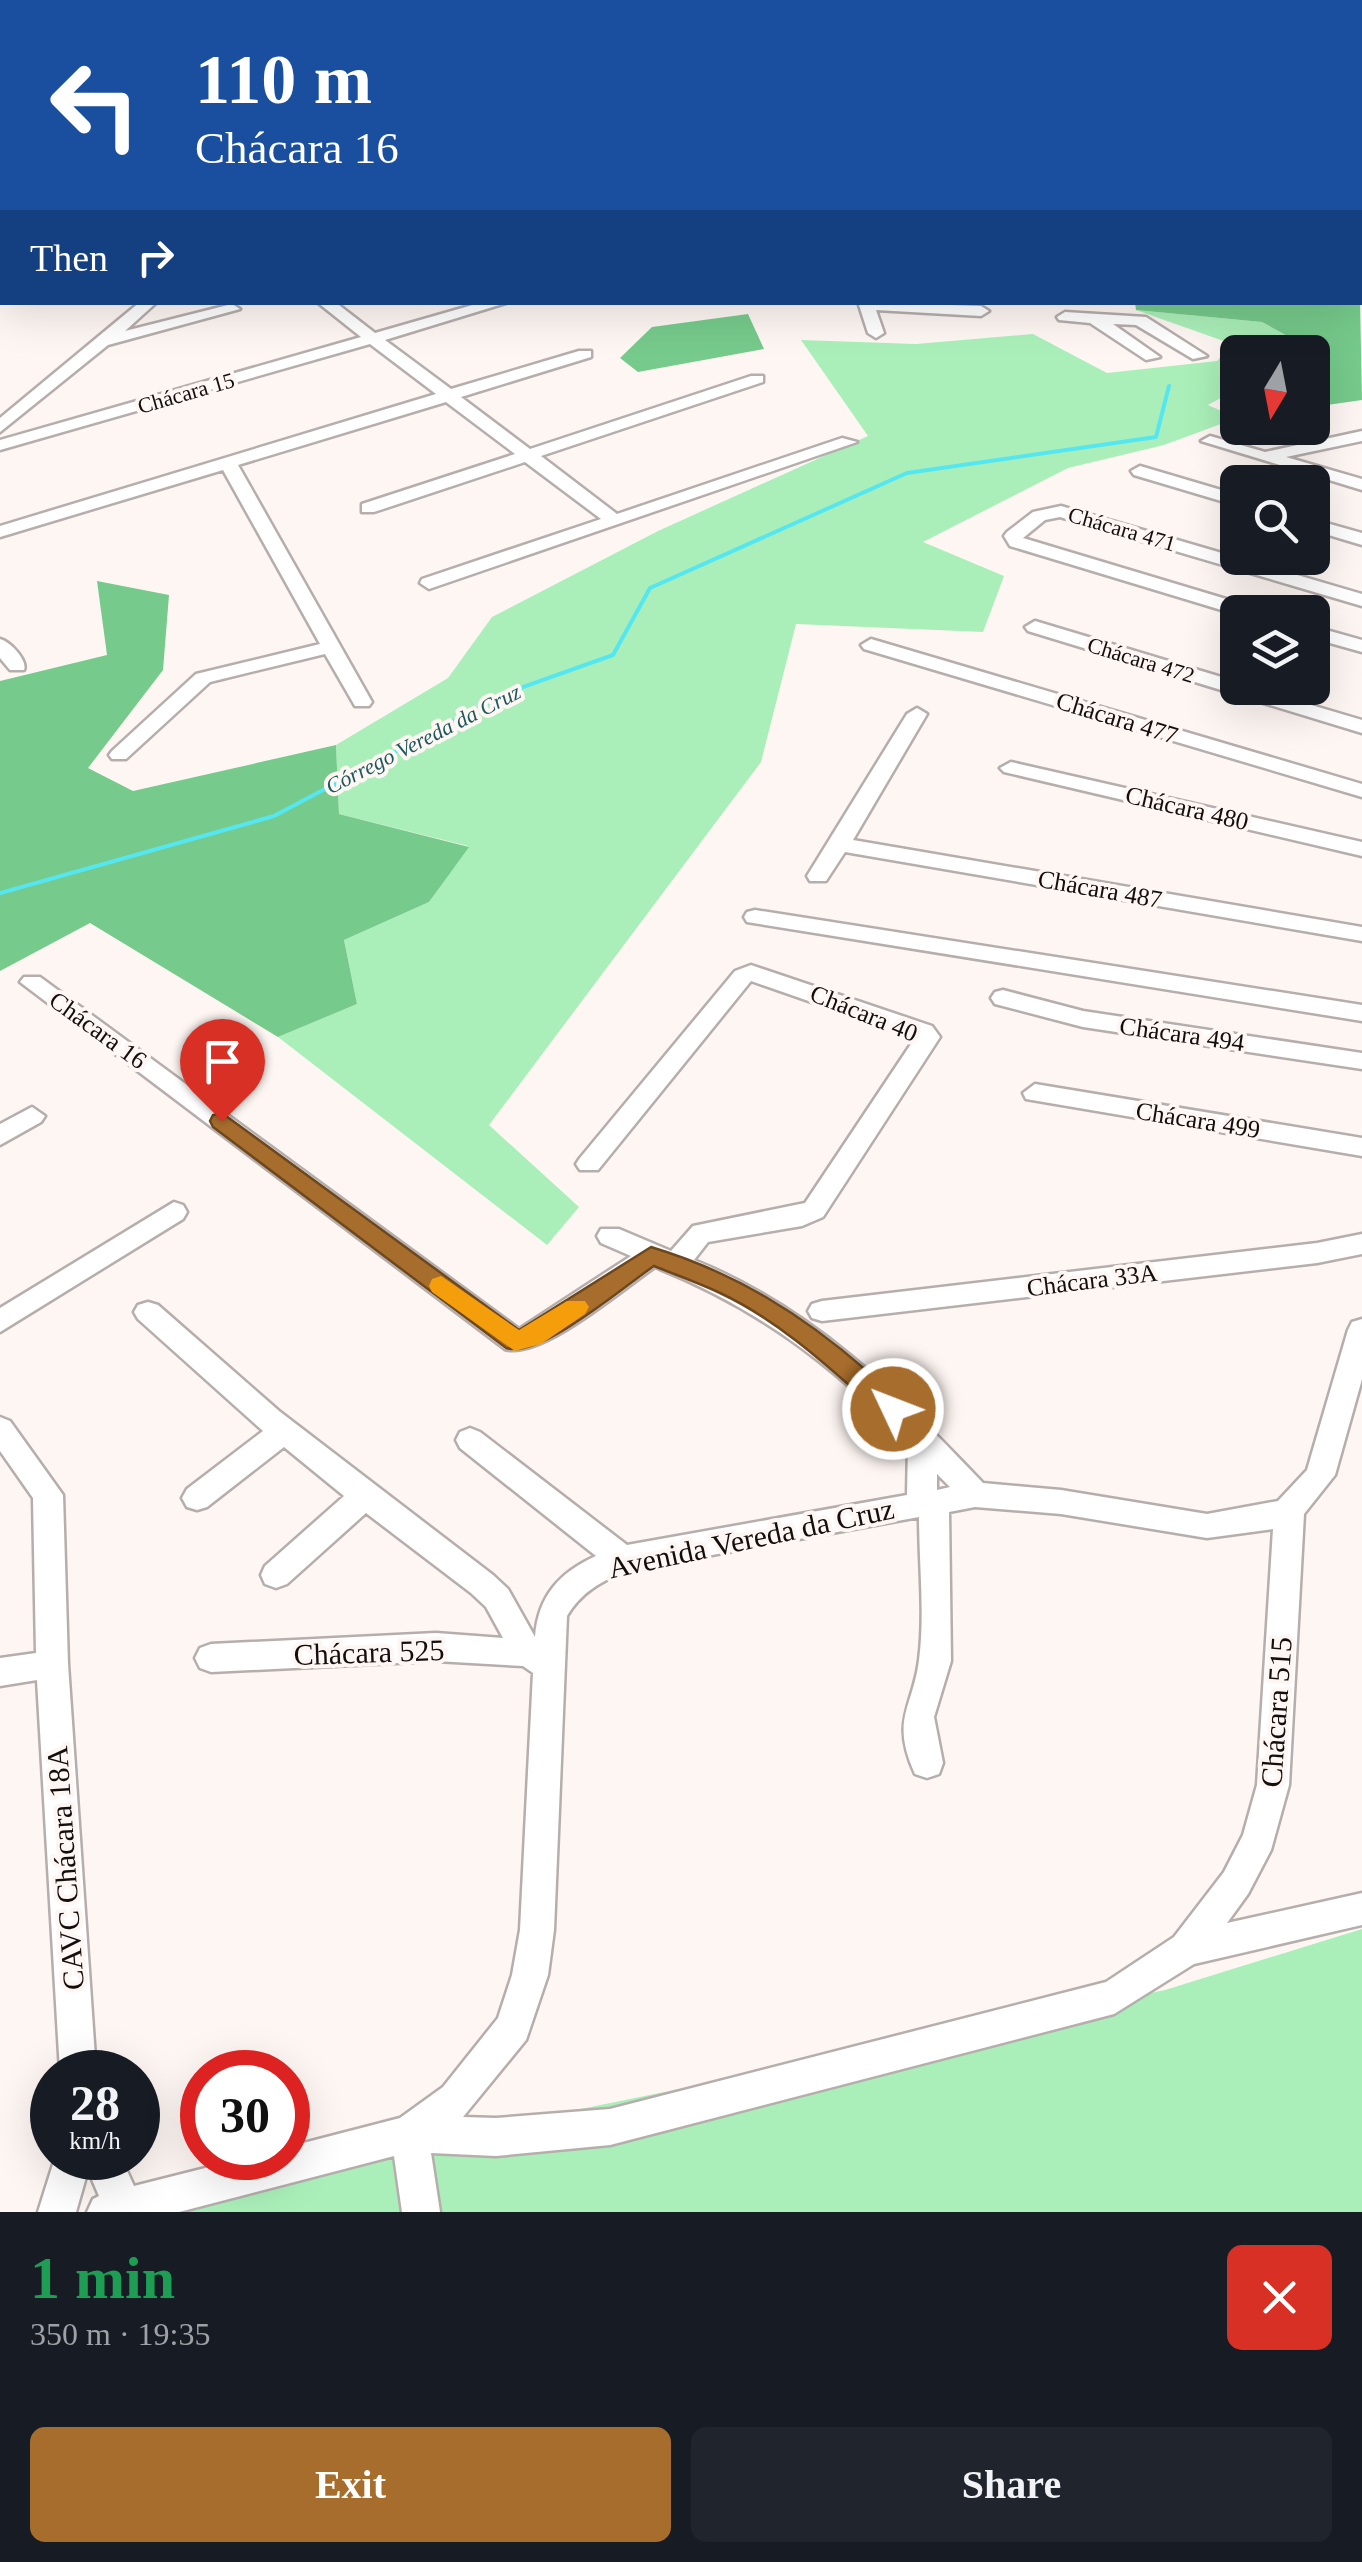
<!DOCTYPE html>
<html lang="en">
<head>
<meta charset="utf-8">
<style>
	body { margin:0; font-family:"Times New Roman",serif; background:#20242c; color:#f1f3f6; height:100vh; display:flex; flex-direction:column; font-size:38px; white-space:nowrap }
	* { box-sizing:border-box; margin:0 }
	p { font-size:32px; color:#9ea1a6 }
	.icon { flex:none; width:55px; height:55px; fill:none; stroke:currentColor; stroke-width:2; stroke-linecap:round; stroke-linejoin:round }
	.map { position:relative; height:2212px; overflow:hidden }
	.drawer { display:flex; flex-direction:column; background:#171b24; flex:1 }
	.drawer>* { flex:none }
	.top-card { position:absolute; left:0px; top:0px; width:1362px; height:305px; box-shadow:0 10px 40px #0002; background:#1a4fa0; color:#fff; overflow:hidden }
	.needle { width:65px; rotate:190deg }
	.buttons { position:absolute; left:1220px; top:335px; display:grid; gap:20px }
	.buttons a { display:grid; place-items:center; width:110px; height:110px; border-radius:15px; background:#171b24; box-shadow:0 10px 40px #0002; font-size:50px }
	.speed { position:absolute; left:30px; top:2050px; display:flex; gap:20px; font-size:50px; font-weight:700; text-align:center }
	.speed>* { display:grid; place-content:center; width:130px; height:130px; border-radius:50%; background:#171b24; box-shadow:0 10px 40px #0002; line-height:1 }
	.speed small { font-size:25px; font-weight:400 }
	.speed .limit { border:15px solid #d22; background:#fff; color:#111 }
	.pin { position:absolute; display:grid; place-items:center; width:85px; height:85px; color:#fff; margin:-102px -42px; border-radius:50% 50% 50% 0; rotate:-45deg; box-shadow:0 0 10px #0007 }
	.pin .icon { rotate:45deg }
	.me { position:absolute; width:110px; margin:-55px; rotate:313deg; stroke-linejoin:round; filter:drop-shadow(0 0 8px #0008) }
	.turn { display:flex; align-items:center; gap:35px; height:210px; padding:0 30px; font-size:45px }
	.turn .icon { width:130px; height:130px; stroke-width:2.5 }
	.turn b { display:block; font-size:70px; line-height:85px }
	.then { display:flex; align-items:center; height:95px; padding:0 30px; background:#0003; gap:20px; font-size:38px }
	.round { display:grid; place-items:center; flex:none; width:105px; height:105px; border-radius:15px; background:#20242c }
	.summary { display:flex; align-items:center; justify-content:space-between; height:170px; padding:0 30px }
	h1 { font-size:60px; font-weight:700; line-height:75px; color:#1e9e55 }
	.cta { display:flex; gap:20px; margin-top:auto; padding:20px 30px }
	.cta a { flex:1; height:115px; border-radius:15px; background:#a76d2c; color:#fff; font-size:40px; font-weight:700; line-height:115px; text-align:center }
	.cta a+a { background:#20242c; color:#f1f3f6 }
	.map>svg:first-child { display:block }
	.green { fill:#aaefb9 }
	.forest { fill:#76ca8b }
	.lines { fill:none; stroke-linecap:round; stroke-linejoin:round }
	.stream { stroke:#55e7f1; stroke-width:4 }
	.minor-casing { stroke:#b6aeac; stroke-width:5 }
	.major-casing { stroke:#466899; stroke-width:5 }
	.minor { fill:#fff; fill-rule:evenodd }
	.major { fill:#a1c2ef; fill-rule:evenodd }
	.route { fill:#a76d2c; stroke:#6d471d; stroke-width:2.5 }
	.slow { fill:#f59e0b }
	.labels { text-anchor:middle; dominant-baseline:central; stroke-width:8; stroke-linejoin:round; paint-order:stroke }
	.far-street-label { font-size:22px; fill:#110e0d; stroke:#fef6f3 }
	.far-water-label { font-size:22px; font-style:italic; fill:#1c595d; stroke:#fef6f3 }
	.street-label { font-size:25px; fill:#110e0d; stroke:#fef6f3 }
	.near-street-label { font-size:30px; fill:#110e0d; stroke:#fef6f3 }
</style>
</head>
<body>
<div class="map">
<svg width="1362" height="2212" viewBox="0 0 1362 2212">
	<rect width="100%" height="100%" fill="#fef6f3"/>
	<!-- green -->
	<path class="green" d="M0 0H445L447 2H2V38Z
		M1136 310 1262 322 1310 349 1303 352H1238L1237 389 1208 405 1237 418 1164 445 1068 468 923 542 1004 576 983 632 796 624 761 762 489 1125 579 1207 547 1245 278 1037 357 1004 344 940 429 902 468 846 339 814 336 745 448 678 492 617 658 531 868 436 801 340 916 344 1033 334 1107 373 1217 361 1232 344Z
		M1362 1929V2212H150L458 2134 1165 1990Z"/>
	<!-- forest -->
	<path class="forest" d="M1360 302 1362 400 1313 407 1312 352H1303L1309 348 1262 322 1136 310 1135 303Z
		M748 314 764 349 638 372 620 358 652 327Z
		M97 581 169 595 163 670 88 768 133 791 336 745 339 814 469 847 429 902 344 940 357 1004 278 1037 90 923 0 971V681L107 655Z"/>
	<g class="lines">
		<!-- stream -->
		<path class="stream" d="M0 893 274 816 506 693 613 655 650 588 907 473 1156 437 1169 386"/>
		<!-- minor casing -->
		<g class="minor-casing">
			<path id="minor" d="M448 0H461L462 2H450Z
				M619 0H632L633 2H621Z
				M792 0H808L809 2H794Z
				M0 41 2 42V50L0 49Z
				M0 100H2V108H0Z
				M0 196H2V204H0Z
				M2 291V301L0 302V292Z
				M140 302H157L125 331 232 304 240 309 108 345 0 432V418Z
				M317 302H335L375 333 483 302H509L385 340 451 389 579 351H591V357L461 397 530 449 751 376H763V382L541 456 617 514 842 438 857 442 429 589 420 583 422 579 601 519 525 462 374 512H362V504L515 454 446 402 238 465 372 702 369 706H355L325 654 210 682 126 759H112L109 755 112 751 196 674 320 644 223 470 0 537V526L436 394 370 344 0 450V440L361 337Z
				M858 302 981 306 989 311 981 316 876 310 884 333 876 338 868 333Z
				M1065 312 1146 317 1207 356 1193 359 1136 325 1113 324 1160 357 1146 360 1090 323 1059 320 1057 317Z
				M1362 431V441L1286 457 1362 479V490L1201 441 1210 436 1265 452Z
				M1140 466 1238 495V506L1134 475 1131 471Z
				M1061 506 1362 594V606L1060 517 1045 520 1023 538 1256 608 1259 612 1238 615 1010 546 1004 536 1007 532 1033 512Z
				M1312 519 1362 533V545L1312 530Z
				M1035 621 1238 682V688H1254L1362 720V733L1028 631 1025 627Z
				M1312 626 1362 640V652L1312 638Z
				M0 639C11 642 28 661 24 670H10L0 658Z
				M871 639 1362 784V797L864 649 861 645Z
				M917 708 927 714 853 840 1362 927V941L845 852 826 881H810L807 876 907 714Z
				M1011 762 1362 842V856L1004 772 1000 768Z
				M755 910 1362 1005V1021L747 922 744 917 747 912Z
				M751 965 932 1026 940 1037 823 1217 802 1226 708 1242 694 1260C812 1308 897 1392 983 1483L1061 1490 1207 1514 1278 1501 1307 1470 1348 1330 1352 1322 1362 1319V1379L1335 1475 1304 1514 1289 1785 1271 1850 1248 1894 1227 1923 1362 1893V1925L1194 1964 1114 2014 610 2145 496 2156 431 2153 440 2212H402L394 2156 179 2212H87L93 2199 99 2196 88 2170 76 2212H38L55 2158H121L134 2186 245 2158H288V2147L400 2118 443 2087 498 2018 512 1975 520 1930 533 1673 523 1666 436 1661 211 1672 200 1668 195 1658 200 1648 211 1644 436 1633 503 1638 486 1607 471 1593 366 1513 287 1584 276 1588 265 1584 261 1575 265 1566 344 1496 284 1447 207 1507 197 1510 187 1507 182 1498 187 1489 263 1431 138 1319 134 1312 138 1305 148 1302 158 1305 279 1411 493 1575 508 1589 535 1637C538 1596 560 1572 596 1556L460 1448 456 1440 460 1432 470 1428 480 1432 627 1545 907 1495 908 1442C830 1363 758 1308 655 1267 624 1288 541 1360 505 1349L20 982 24 977H40L519 1329 631 1256 601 1243 597 1236 601 1229H619L671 1251 693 1226 805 1203 915 1038 751 981 598 1170H580L576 1164 580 1158 735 971ZM937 1473V1474L950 1487 937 1490ZM975 1507 1061 1514 1207 1538 1273 1529 1257 1785 1243 1835 1224 1872 1174 1937 1106 1982 610 2109 496 2118 463 2117 526 2040 548 1975 554 1930 567 1616C581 1592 601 1582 625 1571L919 1517C919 1564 925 1614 919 1660 913 1708 890 1719 915 1774L927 1778 939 1774 943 1763 934 1717 951 1661 949 1512Z
				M1003 990 1083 1011 1362 1053V1069L1083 1027 995 1004 991 998 995 992Z
				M1035 1084 1362 1138V1156L1026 1099 1023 1093Z
				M32 1107 45 1116 41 1122 0 1145V1124Z
				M174 1202 183 1205 187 1212 183 1219 0 1332V1308Z
				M1362 1234V1254L1317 1263 822 1321 812 1318 808 1311 812 1304 822 1301 1317 1243Z
				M0 1417 10 1421 63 1495 68 1664 96 2072H60L37 1680 0 1686V1658L36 1653 33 1498 0 1451Z"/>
		</g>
		<!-- major casing -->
		<g class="major-casing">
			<path id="major" d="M880 0H900L901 2H882Z
				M1360 221H1362V232H1360Z"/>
		</g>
		<!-- minor -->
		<use href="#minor" class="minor"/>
		<!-- major -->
		<use href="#major" class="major"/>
	</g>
	<!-- route -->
	<path class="route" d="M222 1113 519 1330 651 1247C734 1272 802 1314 867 1371 880 1382 898 1393 906 1409L902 1416 893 1419 884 1416C833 1371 782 1322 720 1293 699 1283 676 1275 654 1266 623 1287 540 1359 506 1348L213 1127 210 1121 213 1115Z"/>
	<!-- slow -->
	<path class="slow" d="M441 1276 519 1330 567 1301H585L589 1307 585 1314 541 1344 515 1351 432 1292 429 1286 432 1279Z"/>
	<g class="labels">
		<!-- far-street labels -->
		<g class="far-street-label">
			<text transform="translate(186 393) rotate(-16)">Chácara 15</text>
			<text transform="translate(1122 529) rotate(16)">Chácara 471</text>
			<text transform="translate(1141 660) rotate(17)">Chácara 472</text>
		</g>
		<!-- far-water labels -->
		<g class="far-water-label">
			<text transform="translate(423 739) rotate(-27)">Córrego Vereda da Cruz</text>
		</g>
		<!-- street labels -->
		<g class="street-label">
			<text transform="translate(1117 718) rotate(17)">Chácara 477</text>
			<text transform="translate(1187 808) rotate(13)">Chácara 480</text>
			<text transform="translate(1100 889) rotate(10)">Chácara 487</text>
			<text transform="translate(864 1013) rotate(22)">Chácara 40</text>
			<text transform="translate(98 1030) rotate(36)">Chácara 16</text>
			<text transform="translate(1182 1034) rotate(8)">Chácara 494</text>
			<text transform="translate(1198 1120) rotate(9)">Chácara 499</text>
			<text transform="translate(1092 1280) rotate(-7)">Chácara 33A</text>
		</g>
		<!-- near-street labels -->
		<g class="near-street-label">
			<text transform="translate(751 1538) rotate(-12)">Avenida Vereda da Cruz</text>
			<text transform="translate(369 1652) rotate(-2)">Chácara 525</text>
			<text transform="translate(1276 1712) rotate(-86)">Chácara 515</text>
			<text transform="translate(65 1868) rotate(-94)">CAVC Chácara 18A</text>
		</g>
	</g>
</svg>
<div class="buttons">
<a><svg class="needle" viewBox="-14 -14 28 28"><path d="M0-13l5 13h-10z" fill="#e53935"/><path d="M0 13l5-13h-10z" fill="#9ea1a6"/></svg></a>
<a><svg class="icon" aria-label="search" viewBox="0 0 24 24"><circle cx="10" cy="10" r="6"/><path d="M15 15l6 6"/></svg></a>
<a><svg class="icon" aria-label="layers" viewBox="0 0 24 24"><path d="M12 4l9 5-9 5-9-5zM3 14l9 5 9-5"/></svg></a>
</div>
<div class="speed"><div>28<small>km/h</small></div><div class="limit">30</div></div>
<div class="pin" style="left:222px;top:1121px;background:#d93025"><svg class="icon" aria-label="arrive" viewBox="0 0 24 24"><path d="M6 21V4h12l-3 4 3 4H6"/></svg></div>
<svg class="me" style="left:893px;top:1409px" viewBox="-20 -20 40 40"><circle r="17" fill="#a76d2c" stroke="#fff" stroke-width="3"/><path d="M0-11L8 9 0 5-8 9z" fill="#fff"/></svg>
<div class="top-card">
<div class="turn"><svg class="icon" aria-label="left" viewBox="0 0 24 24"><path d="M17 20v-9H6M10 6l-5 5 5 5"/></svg><div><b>110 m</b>Chácara 16</div></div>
<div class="then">Then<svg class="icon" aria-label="right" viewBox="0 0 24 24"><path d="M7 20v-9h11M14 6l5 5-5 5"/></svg></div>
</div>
</div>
<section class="drawer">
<div class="summary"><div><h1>1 min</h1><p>350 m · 19:35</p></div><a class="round" style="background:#d93025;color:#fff"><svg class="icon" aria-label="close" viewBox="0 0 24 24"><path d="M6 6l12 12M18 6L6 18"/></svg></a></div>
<div class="cta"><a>Exit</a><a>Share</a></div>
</section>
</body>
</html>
